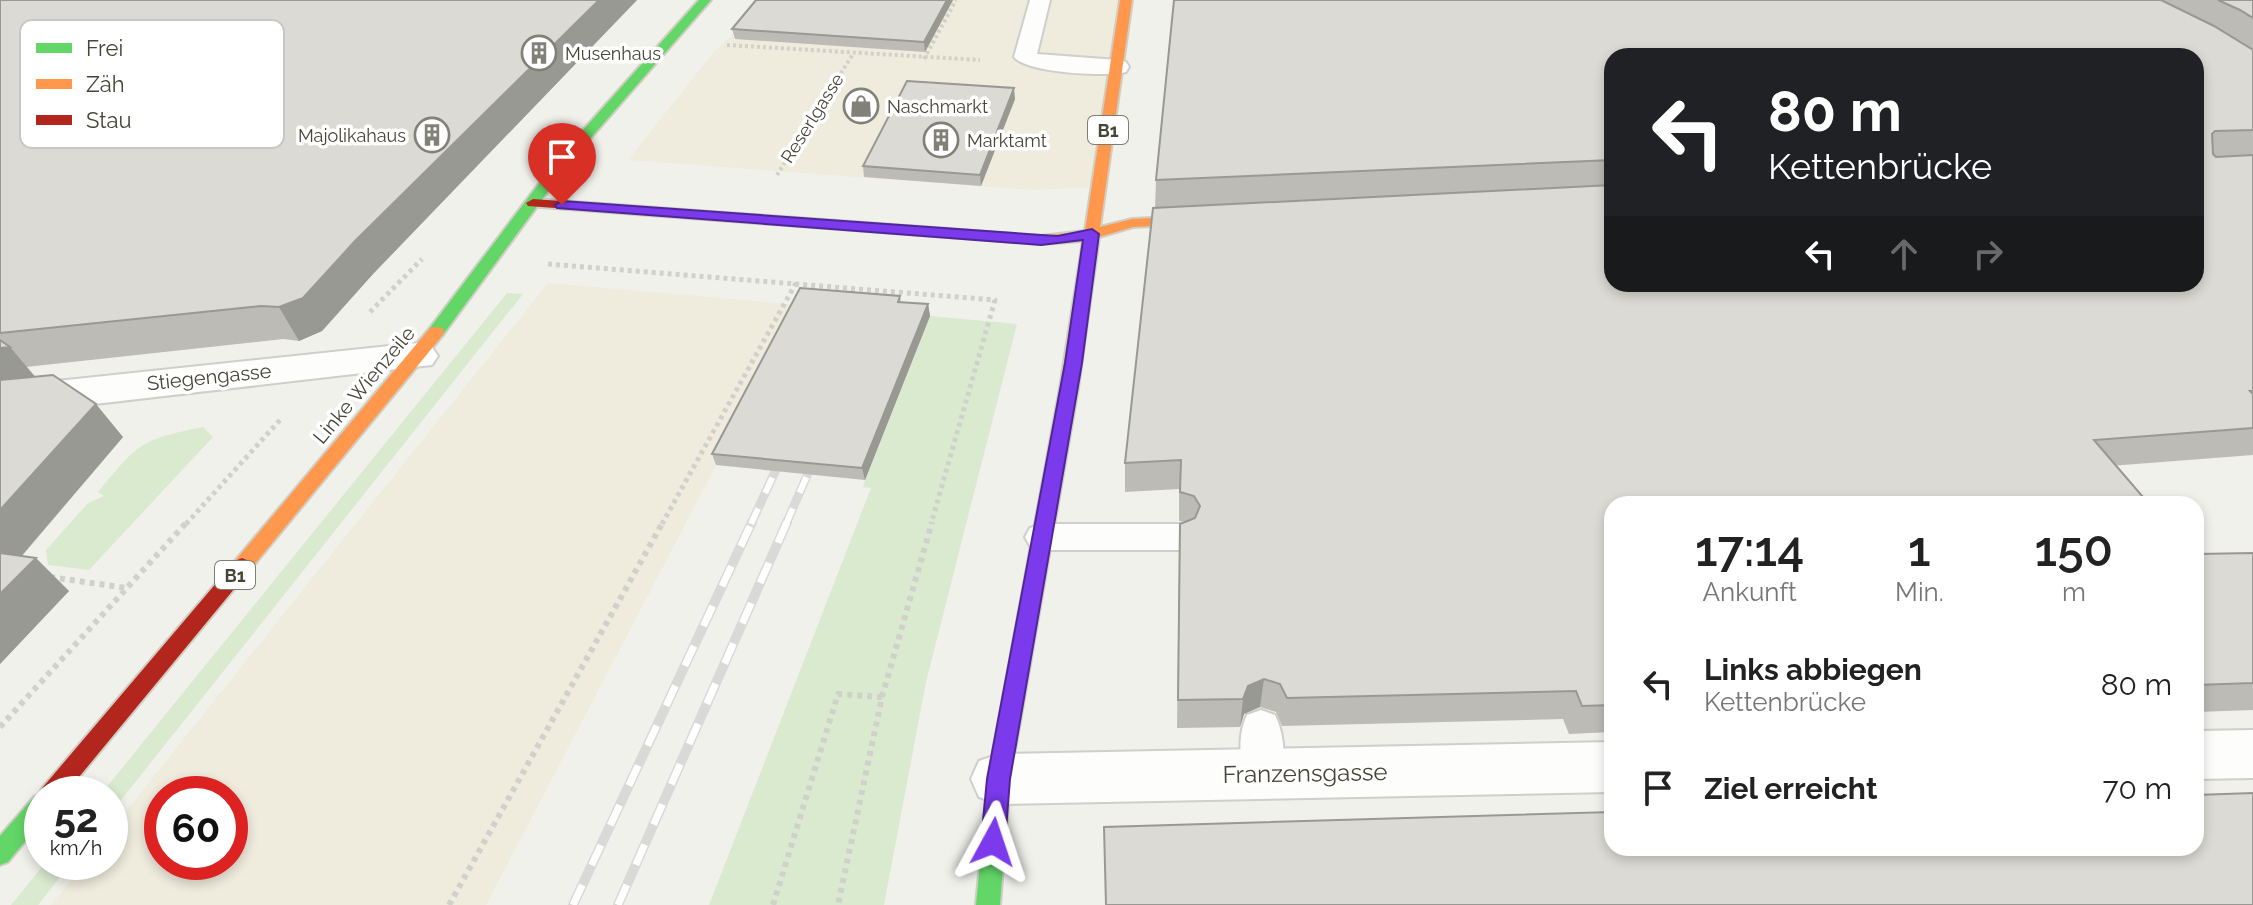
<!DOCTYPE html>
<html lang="de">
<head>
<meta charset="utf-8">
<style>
	body { margin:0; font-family:Raleway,sans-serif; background:#f6f6f6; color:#222; height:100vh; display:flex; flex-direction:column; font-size:30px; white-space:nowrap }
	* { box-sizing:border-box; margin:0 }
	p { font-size:26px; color:#767676 }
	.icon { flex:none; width:44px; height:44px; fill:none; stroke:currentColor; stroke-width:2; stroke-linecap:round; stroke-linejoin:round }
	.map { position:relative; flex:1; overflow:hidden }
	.panel { position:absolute; left:1604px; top:496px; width:600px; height:360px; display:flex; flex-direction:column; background:#fff; border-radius:24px; box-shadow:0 4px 12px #0003 }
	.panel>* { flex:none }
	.banner { position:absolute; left:1604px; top:48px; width:600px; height:244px; border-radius:24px; box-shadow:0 4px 12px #0003; background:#202124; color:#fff; overflow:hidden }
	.speed { position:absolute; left:24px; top:776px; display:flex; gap:16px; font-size:40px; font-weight:700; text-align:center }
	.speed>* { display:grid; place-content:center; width:104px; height:104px; border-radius:50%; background:#fff; box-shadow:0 4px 12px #0003; line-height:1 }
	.speed small { font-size:20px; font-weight:400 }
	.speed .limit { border:12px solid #d22; background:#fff; color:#111 }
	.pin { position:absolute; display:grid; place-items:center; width:68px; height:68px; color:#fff; margin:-82px -34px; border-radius:50% 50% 50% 0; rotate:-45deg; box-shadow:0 0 8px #0007 }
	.pin .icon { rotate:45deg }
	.me { position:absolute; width:88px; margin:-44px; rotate:5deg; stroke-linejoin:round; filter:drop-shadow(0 0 6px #0008) }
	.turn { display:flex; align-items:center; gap:28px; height:168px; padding:0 32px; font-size:36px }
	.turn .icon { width:104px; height:104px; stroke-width:2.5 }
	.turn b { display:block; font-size:56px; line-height:68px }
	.lanes { display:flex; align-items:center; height:76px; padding:0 32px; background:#0003; justify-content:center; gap:40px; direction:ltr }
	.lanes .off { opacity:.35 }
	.eta { display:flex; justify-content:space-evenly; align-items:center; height:136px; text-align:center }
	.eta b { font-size:48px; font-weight:600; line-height:56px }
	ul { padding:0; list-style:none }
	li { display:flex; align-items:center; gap:24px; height:104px; padding:0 32px }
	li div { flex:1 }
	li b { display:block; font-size:30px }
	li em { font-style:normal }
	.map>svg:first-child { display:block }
	.commercial { fill:#efebdd; fill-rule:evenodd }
	.green { fill:#daeace }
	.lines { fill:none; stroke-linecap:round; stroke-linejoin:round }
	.lane-casing { stroke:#cfceca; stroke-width:4 }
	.street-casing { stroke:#cfceca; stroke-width:4 }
	.fast-casing { stroke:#d0cec3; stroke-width:4 }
	.slow-casing { stroke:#d0cec3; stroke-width:4 }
	.jam-casing { stroke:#d0cec3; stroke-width:4 }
	.path-far2 { stroke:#d1d1cb; stroke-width:4; stroke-dasharray:3 3; stroke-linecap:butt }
	.path-far1 { stroke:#d1d1cb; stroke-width:5; stroke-dasharray:4 4; stroke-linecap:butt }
	.path { stroke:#d1d1cb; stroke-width:6; stroke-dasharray:5 5; stroke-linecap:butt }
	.lane { fill:#fdfdfc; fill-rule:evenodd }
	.street { fill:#fdfdfc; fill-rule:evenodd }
	.fast { fill:#63d668; fill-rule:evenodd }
	.slow { fill:#ff974d; fill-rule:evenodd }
	.jam { fill:#b3261e; fill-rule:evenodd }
	.rail-far1-casing { stroke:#d9d9d8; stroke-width:9 }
	.rail-casing { stroke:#d9d9d8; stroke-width:10 }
	.rail-far1 { stroke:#fff; stroke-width:6; stroke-dasharray:17; stroke-linecap:butt }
	.rail { stroke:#fff; stroke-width:7; stroke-dasharray:22; stroke-linecap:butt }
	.wall { fill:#bcbbb6; fill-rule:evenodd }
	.shaded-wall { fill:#999994 }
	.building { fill:#dbdad4; stroke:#999994; stroke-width:2 }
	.route { fill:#7c3aed; stroke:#51269a; stroke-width:2 }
	.labels { text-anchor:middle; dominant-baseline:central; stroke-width:7; stroke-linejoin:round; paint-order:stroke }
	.far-poi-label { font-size:18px; fill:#474438; stroke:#fff; text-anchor:start }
	.far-street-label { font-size:18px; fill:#474438; stroke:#fff }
	.shield { fill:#fff; stroke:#7e7c74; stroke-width:2 }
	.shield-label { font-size:18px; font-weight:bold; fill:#474438 }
	.street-label { font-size:20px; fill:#474438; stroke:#fff }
	.near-street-label { font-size:24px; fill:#474438; stroke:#fff }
	.key { fill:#fff; stroke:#c8c7c3; stroke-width:2 }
	.key-label { font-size:22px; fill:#474438 }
</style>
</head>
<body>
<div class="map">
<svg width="2253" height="905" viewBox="0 0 2253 905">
	<rect width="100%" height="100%" fill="#f1f1ec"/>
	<!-- commercial -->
	<path class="commercial" d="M763 0H1123L1099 187 1033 190 628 160 713 53 744 24Z
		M548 283 800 305 486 905H51L86 862H110V831ZM162 794H230V862H162Z"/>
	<!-- green -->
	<path class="green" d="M507 293 523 294 110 814V794H101Z
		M930 316 1017 324 926 682 884 905H709L871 488 863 487 865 480Z
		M203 427 213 437 89 570 48 565 46 550 88 503 104 496 98 492C139 443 139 440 203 427Z
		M46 862H72L38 905H11Z"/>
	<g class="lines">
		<!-- lane casing -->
		<g class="lane-casing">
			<path id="lane" d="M1030 0H1050L1037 54 1118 60 1126 62 1129 67 1126 72C1106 77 1027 73 1014 57Z
				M1042 524H1179L1191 528 1196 537 1191 546 1179 550H1042L1030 546 1025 537 1030 528Z
				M1261 710 1275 715C1285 735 1287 766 1277 787L1263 792 1249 787C1239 766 1237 735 1247 715Z"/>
		</g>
		<!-- street casing -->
		<g class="street-casing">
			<path id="street" d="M418 343 432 347 438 356 432 365 0 415V387Z
				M2253 730V778L2196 779V731Z
				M1612 742V792L999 804 979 797 971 779 979 761 999 754Z"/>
		</g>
		<!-- fast casing -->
		<g class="fast-casing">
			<path id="fast" d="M699 0H711L569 163 442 336H430L428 332 430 328 559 157Z
				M1069 382 1078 388 1010 779 1000 905H976L988 779 1060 388Z
				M42 793V821L8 862 0 865V836L34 797Z"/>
		</g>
		<!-- slow casing -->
		<g class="slow-casing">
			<path id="slow" d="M1120 0H1132L1100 227 1132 219 1211 215 1218 219 1211 223 1133 227 1099 237 1078 388 1069 394 1060 388 1083 241 1041 244 935 236 928 232 935 228 1041 236 1085 231Z
				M436 327 442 328 444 332 442 336 249 571H235L232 566 235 561 430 328Z"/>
		</g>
		<!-- jam casing -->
		<g class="jam-casing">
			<path id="jam" d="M533 199 935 228 942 232 935 236 528 206 526 203Z
				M242 558 249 561 252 566 249 571 65 794H42V800L39 794 43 787 235 561Z"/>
		</g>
		<!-- path-far2 -->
		<path class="path-far2" d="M727 45 980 60
			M924 59 956 0
			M777 175 853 54"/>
		<!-- path-far1 -->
		<path class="path-far1" d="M548 264 995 300 931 524
			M370 312 422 259
			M186 524 280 420
			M662 524 796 283"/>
		<!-- path -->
		<path class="path" d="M50 577 127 588
			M882 697 932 522
			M0 727 187 522
			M449 905 663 522
			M773 905 838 694 882 697 838 905"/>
		<!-- lane -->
		<use href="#lane" class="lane"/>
		<!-- street -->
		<use href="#street" class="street"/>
		<!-- fast -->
		<use href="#fast" class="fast"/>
		<!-- slow -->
		<use href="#slow" class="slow"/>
		<!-- jam -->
		<use href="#jam" class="jam"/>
		<!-- rail-far1 casing -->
		<g class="rail-far1-casing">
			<path id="rail-far1" d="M751 524 785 450
				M786 524 816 455"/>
		</g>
		<!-- rail casing -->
		<g class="rail-casing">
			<path id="rail" d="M573 905 752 522
				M618 905 787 522"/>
		</g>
		<!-- rail-far1 -->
		<use href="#rail-far1" class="rail-far1"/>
		<!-- rail -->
		<use href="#rail" class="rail"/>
	</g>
	<!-- wall -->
	<path class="wall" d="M0 0H637L373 274 322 331 299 341 283 339 26 367 35 377 123 437 22 556 69 591 0 664Z
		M756 0H953L925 52 735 39 732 29Z
		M1174 0H2253V455L1612 504V732L1569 734 1563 719 1282 726 1276 712 1260 707 1244 714 1240 727 1177 728 1179 553 1180 524 1184 522 1179 521V489L1125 492V463L1155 208 1156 180ZM1612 56 2196 284H1612Z
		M1015 99 981 186 864 177 863 166Z
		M900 296 901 302 928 304 930 316 865 480 716 465 712 454Z
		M2253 553V710L2196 712V554Z"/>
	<!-- shaded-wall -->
	<path class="shaded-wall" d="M599 0H637L373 274 322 331 299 341 279 307Z
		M947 0H953L925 52 924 42Z
		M1014 88 1015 99 981 186 980 175Z
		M928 304 930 316 865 480 862 468Z
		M10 347 38 380 0 385V348Z
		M96 404 123 437 0 581V510Z
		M36 558 69 591 0 664V594Z
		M1264 679 1260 707 1244 714 1240 727 1243 699 1248 686Z"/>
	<!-- building -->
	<path class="building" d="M0 0H599L355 241 303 298 279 307 261 306 0 333Z
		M756 0H947L924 42 732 29Z
		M1174 0H2161L2214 26 2253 50V130L2215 131 2212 134 2213 154 2216 157 2253 155V391H2250L2253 394V428L2094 440 2149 504H1612V705L1582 706 1576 691 1287 698 1280 684 1264 679 1248 686 1243 699 1178 700 1180 524 1195 518 1200 506 1194 496 1180 492 1181 460 1125 463 1153 208 1612 185V284H2196V56H1612V160L1156 180Z
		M2218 0H2253V18L2240 10Z
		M907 81 1014 88 980 175 863 166Z
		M800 288 900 296 898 302 928 304 862 468 712 454Z
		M0 340 10 347 0 348Z
		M53 375 96 404 0 510V380Z
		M0 553 36 558 0 594Z
		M2253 553V683L2196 685V554Z
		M2253 793V905H1106L1104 827 1612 812V848H2196V795Z"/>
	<!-- route -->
	<path class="route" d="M562 201 1041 235 1058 236 1092 229 1099 234 1082 363 1010 779 1005 842 1002 850 993 853 985 850 981 842 987 779 1065 363 1083 240 1041 245 557 208 555 205Z"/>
	<!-- icons -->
	<defs>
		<g id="building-ring" transform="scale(1.8)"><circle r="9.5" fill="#fff" stroke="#828177" stroke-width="1.5"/><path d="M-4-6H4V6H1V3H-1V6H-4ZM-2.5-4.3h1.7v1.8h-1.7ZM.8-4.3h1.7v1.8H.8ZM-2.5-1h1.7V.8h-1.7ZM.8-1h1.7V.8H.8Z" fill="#828177"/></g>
		<g id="shop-ring" transform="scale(1.8)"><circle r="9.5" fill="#fff" stroke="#828177" stroke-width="1.5"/><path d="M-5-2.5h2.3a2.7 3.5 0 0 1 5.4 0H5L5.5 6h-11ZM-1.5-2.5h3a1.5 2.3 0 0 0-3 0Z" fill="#828177"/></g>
	</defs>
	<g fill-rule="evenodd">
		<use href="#building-ring" x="539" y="53"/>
		<use href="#shop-ring" x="861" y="106"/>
		<use href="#building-ring" x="432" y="135"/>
		<use href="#building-ring" x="941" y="140"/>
	</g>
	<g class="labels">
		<!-- far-poi labels -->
		<g class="far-poi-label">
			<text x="565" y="53">Musenhaus</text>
			<text x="887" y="106">Naschmarkt</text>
			<text x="406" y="135" text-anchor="end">Majolikahaus</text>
			<text x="967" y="140">Marktamt</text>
		</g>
		<!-- far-street labels -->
		<g class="far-street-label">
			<text transform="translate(812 118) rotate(-58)">Reserlgasse</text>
		</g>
		<!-- shield labels -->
		<g class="shield">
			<rect x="1088" y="116" width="40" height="28" rx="6"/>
			<rect x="215" y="561" width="40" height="28" rx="6"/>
		</g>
		<g class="shield-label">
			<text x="1108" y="130">B1</text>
			<text x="235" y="575">B1</text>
		</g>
		<!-- street labels -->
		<g class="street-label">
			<text transform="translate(209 377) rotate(-6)">Stiegengasse</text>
			<text transform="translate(364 385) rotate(-50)">Linke Wienzeile</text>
		</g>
		<!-- near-street labels -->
		<g class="near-street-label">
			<text transform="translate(1305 773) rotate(-1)">Franzensgasse</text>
		</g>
	</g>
	<!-- legend -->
	<rect x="20" y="20" width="264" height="128" rx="12" class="key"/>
	<rect x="36" y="43" width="36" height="10" fill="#63d668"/>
	<rect x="36" y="79" width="36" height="10" fill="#ff974d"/>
	<rect x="36" y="115" width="36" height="10" fill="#b3261e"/>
	<g class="key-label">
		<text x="86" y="56">Frei</text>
		<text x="86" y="92">Zäh</text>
		<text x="86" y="128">Stau</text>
	</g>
</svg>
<div class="speed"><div>52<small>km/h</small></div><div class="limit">60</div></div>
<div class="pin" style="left:562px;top:205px;background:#d93025"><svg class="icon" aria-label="arrive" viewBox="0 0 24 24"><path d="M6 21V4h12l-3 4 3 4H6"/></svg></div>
<svg class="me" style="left:993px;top:842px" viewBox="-20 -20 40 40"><path d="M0-17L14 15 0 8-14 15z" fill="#7c3aed" stroke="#fff" stroke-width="4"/></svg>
<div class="banner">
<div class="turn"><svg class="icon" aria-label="left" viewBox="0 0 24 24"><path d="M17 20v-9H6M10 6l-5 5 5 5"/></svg><div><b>80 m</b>Kettenbrücke</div></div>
<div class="lanes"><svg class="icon" aria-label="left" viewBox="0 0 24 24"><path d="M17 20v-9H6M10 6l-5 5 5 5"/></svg><svg class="icon off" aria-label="ahead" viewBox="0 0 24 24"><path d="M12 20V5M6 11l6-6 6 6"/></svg><svg class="icon off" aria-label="right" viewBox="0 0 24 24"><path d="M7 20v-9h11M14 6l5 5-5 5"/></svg></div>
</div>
<section class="panel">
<div class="eta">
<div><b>17:14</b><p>Ankunft</p></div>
<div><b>1</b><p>Min.</p></div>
<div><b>150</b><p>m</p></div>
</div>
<ul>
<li><svg class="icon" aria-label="left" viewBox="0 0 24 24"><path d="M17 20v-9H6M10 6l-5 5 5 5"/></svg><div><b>Links abbiegen</b><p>Kettenbrücke</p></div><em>80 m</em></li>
<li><svg class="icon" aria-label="arrive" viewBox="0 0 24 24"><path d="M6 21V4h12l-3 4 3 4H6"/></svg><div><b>Ziel erreicht</b></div><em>70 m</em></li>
</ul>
</section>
</div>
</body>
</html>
